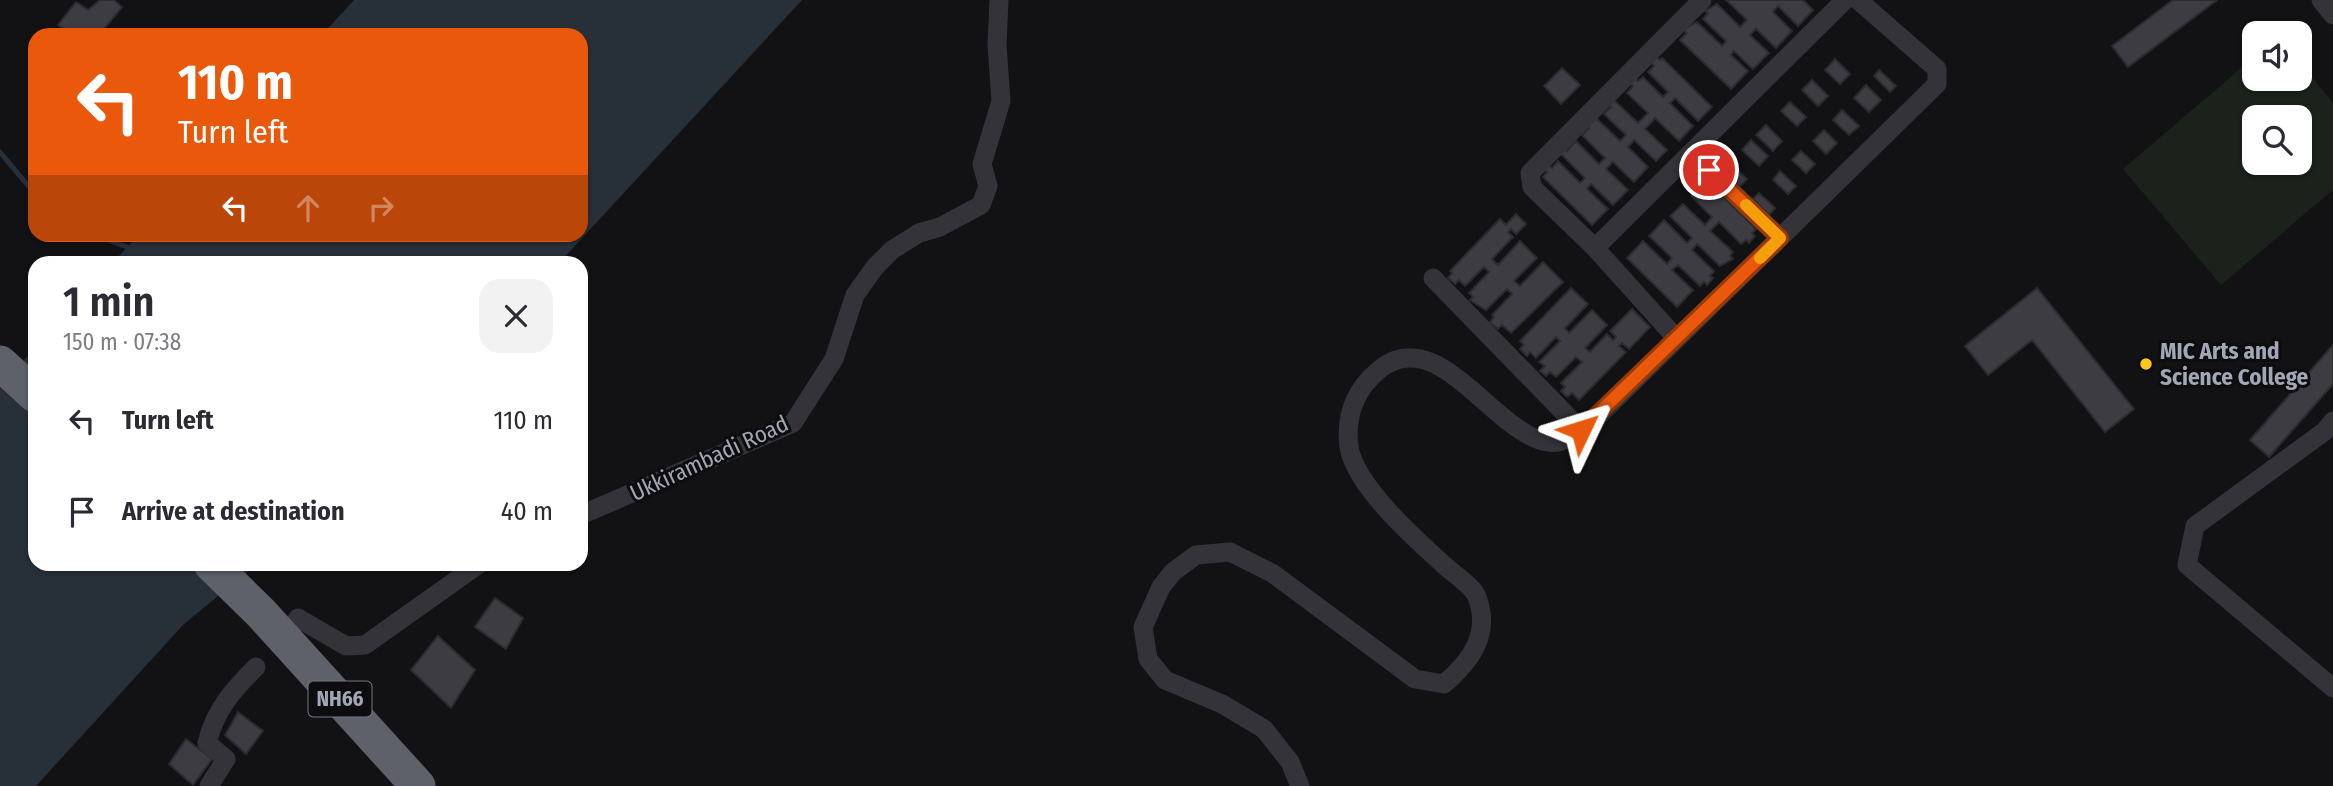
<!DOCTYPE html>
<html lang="en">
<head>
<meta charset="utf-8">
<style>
	body { margin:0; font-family:"Fira Sans Condensed",sans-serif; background:#f2f2f3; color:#2b2b33; height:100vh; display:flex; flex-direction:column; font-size:26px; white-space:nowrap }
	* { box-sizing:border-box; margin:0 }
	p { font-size:23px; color:#7c7c81 }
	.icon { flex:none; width:38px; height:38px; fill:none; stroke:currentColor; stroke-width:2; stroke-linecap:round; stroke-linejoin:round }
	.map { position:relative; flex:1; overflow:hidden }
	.side { position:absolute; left:28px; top:256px; width:560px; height:315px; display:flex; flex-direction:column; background:#fff; border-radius:21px; box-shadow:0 2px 5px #0004 }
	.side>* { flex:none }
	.hud { position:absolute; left:28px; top:28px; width:560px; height:214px; border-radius:21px; box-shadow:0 2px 5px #0004; background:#ea580c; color:#fff; overflow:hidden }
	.controls { position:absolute; left:2242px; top:21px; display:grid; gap:14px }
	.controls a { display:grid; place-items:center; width:70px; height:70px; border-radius:14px; background:#fff; box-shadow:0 2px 5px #0004; font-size:35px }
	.pin { position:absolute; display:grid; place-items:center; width:60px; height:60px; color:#fff; margin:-30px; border:4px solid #fff; border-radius:50%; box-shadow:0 2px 7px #0007 }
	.me { position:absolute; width:77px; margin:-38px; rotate:49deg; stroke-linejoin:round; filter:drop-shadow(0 0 5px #0008) }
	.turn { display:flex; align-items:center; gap:24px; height:147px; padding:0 35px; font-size:32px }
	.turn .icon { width:91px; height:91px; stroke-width:2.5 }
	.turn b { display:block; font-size:49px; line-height:60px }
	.lanes { display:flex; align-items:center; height:66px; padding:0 35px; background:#0003; justify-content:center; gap:35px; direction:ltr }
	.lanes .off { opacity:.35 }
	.round { display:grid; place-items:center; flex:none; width:74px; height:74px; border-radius:21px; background:#f2f2f3 }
	.summary { display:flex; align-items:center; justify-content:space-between; height:119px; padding:0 35px }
	h1 { font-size:42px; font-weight:600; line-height:52px }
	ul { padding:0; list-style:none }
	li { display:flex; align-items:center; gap:21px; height:91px; padding:0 35px }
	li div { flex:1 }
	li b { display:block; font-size:26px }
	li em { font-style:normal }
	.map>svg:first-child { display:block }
	.green { fill:#1a221b; fill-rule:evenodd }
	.water { fill:#272f38 }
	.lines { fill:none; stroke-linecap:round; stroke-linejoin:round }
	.stream { stroke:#272f38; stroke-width:5 }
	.building { fill:#3c3c42; stroke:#2c2c30; stroke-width:2 }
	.street { stroke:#333339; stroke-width:19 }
	.highway { stroke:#5e616a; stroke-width:35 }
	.route-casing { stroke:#983908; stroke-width:18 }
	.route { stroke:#ea580c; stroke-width:12 }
	.slow { stroke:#f59e0b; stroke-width:12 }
	.poi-dot { fill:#ffc61f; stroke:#0d0d0f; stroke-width:2.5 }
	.labels { text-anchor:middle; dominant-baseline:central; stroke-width:6; stroke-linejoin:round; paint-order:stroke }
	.shield { fill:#0d0d0f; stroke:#757984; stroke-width:2 }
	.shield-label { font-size:21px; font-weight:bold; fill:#a2a7b6 }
	.poi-label { font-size:23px; font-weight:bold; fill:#a2a7b6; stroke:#0d0d0f; text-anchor:start }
	.street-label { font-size:23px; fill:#a2a7b6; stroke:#0d0d0f }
</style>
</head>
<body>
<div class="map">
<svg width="2333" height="786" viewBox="0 0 2333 786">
	<rect width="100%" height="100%" fill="#121214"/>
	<!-- green -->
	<path class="green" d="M2254 57V79H2300V63L2333 103V190L2221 285 2123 169ZM2254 117H2300V163H2254Z"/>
	<!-- water -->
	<path class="water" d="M354 0H802L560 262H113L139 235 581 234V35H322Z
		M35 348V564H257L184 624 36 786H0V386Z"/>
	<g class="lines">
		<!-- stream -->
		<path class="stream" d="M0 152 35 194
			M92 234 132 249"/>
	</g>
	<!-- building -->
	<path class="building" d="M100 0H114L122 7 99 35H73L58 25 76 2 88 10Z
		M1726 0H1803L1813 10 1798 26 1778 6 1773 12 1792 31 1776 48 1756 29 1750 35 1769 53 1753 69 1734 51 1731 55 1748 71 1731 89 1680 40 1687 33 1683 30 1697 22 1722 46 1726 41 1703 19 1708 13 1705 11 1717 4 1740 27 1747 20Z
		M2173 0H2217L2128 67 2112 46Z
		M1655 56 1660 60 1662 58 1712 107 1698 121 1675 98 1670 103 1693 126 1679 141 1655 118 1645 129 1667 150 1656 161 1634 140 1628 147 1648 167 1634 182 1613 162 1606 169 1628 190 1613 205 1591 184 1587 189 1608 209 1592 225 1543 177 1547 172 1543 168 1548 164 1552 168 1558 161 1580 183 1585 178 1559 152 1563 147 1567 151 1576 141 1599 164 1605 158 1582 135 1589 128 1585 124 1597 119 1620 141 1626 135 1604 114 1611 107 1607 104 1611 100 1616 102 1638 123 1648 113 1627 93 1633 86 1629 82 1633 77 1638 81 1643 77 1663 97 1668 92 1648 72 1654 66 1650 62Z
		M1835 59 1850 74 1840 84 1825 70Z
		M1562 68 1580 85 1561 104 1544 86Z
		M1879 70 1896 86 1890 92 1874 76Z
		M1812 80 1828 96 1818 106 1802 90Z
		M1866 85 1881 100 1869 112 1854 98Z
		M1790 102 1806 117 1797 126 1781 111Z
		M1842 110 1859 126 1849 135 1833 120Z
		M1766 125 1782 141 1773 151 1756 135Z
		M1824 130 1837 143 1826 154 1813 141Z
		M1751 140 1768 156 1759 166 1742 150Z
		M1801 151 1815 164 1806 173 1792 160Z
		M1728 161 1747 179 1739 187 1721 169Z
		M1780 171 1796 186 1788 194 1773 180Z
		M1706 180 1756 229 1752 233 1755 236 1749 243 1746 240 1741 244 1719 222 1710 231 1733 252 1730 256 1733 259 1720 266 1697 244 1692 250 1714 271 1710 276 1713 278 1707 285 1704 282 1700 286 1678 265 1672 270 1693 290 1677 307 1627 258 1643 241 1667 264 1672 258 1649 236 1664 220 1687 243 1692 238 1670 216 1683 204 1705 225 1712 217 1691 196Z
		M1759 193 1775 208 1769 215 1753 199Z
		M1516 214 1526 224 1516 234 1511 229 1508 232 1513 237 1492 259 1498 265 1520 241 1537 258 1514 281 1520 286 1543 262 1563 282 1511 333 1502 325 1498 329 1490 322 1494 317 1492 315 1512 294 1507 289 1486 310 1470 300 1473 297 1469 293 1489 272 1484 267 1465 286 1459 280 1455 284 1448 278 1452 273 1450 271 1500 219 1506 225Z
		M1571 288 1588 304 1565 328 1569 333 1592 310 1607 325 1585 348 1590 352 1607 334 1613 340 1616 337 1610 331 1632 309 1650 327 1629 349 1622 343 1619 346 1626 352 1579 400 1572 393 1567 397 1561 391 1565 387 1561 383 1582 362 1576 357 1556 377 1550 372 1546 376 1540 371 1545 366 1539 362 1560 341 1556 337 1536 358 1530 352 1527 356 1520 349 1524 345 1520 341Z
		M2037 288 2134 409 2105 432 2032 340 1988 375 1965 346Z
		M2333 345V384L2269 457 2250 440Z
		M495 598 523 618 506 649 475 627Z
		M438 636 475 670 451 708 411 670Z
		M238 712 263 731 246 754 225 735Z
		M186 739 212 759 193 785 169 764Z"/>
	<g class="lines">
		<!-- street -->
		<path class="street" d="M2321 0 2333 15
			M1691 153 1780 238
			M1595 248 1532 187 1530 173 1702 0
			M1433 278 1581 430
			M1677 339 1595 248 1845 0
			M2333 421 2325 431 2195 526 2187 565 2333 688
			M581 515 793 423 834 359 855 295 875 267 892 250 919 233 940 227 981 205 988 186 982 164 1001 101 997 45 999 0
			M285 639 298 618 346 646 365 645 479 564
			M209 786 226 759 207 743C215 710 233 690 256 667
			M1300 786 1290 762 1264 729 1222 704 1165 680 1148 659 1143 627 1161 587 1173 572 1196 555 1230 552 1272 573 1415 679 1444 684C1471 661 1491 634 1477 597 1473 586 1452 573 1443 564 1414 538 1363 492 1351 455 1346 440 1348 417 1354 403 1359 390 1369 378 1380 369 1438 323 1493 432 1547 442 1564 445 1576 434 1589 425L1937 84V69L1858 0"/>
		<!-- highway -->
		<path class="highway" d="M0 363 35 395
			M211 564 261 613 418 786"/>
	</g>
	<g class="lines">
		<!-- route casing -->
		<g class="route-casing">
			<path id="route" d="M1581 430 1780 238 1709 170"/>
		</g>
		<!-- route -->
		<use href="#route" class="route"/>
		<!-- slow -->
		<path class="slow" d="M1746 205 1780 238 1760 258"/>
	</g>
	<!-- markers -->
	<circle class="poi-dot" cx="2146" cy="364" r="7"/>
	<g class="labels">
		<!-- shield labels -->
		<rect class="shield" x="308.5" y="681.5" width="63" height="35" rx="5"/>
		<g class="shield-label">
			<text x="340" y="699">NH66</text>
		</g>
		<!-- poi labels -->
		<g class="poi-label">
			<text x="2160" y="351">MIC Arts and<tspan x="2160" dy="26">Science College</tspan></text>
		</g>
		<!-- street labels -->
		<g class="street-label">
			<text transform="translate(709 458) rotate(-25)">Ukkirambadi Road</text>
		</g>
	</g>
</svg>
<div class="controls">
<a><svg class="icon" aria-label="sound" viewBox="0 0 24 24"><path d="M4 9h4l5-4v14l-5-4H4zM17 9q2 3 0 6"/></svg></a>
<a><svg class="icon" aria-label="search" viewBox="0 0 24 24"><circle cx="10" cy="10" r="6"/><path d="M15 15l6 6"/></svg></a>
</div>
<div class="pin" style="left:1709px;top:170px;background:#d93025"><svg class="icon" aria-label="arrive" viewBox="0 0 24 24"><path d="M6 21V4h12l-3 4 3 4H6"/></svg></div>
<svg class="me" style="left:1581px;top:430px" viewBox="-20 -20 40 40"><path d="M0-17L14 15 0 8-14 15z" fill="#ea580c" stroke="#fff" stroke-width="4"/></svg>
<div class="hud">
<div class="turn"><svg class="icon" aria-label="left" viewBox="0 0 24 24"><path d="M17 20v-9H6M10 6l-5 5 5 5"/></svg><div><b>110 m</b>Turn left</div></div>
<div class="lanes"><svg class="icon" aria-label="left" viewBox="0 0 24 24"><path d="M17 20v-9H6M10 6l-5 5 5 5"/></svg><svg class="icon off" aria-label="ahead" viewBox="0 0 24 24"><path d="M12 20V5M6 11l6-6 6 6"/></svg><svg class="icon off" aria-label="right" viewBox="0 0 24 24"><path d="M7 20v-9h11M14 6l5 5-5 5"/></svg></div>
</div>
<section class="side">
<div class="summary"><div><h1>1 min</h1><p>150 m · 07:38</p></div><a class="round"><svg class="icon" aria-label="close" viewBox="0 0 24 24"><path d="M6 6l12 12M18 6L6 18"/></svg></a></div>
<ul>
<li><svg class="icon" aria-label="left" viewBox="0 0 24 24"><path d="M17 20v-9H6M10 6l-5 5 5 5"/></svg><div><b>Turn left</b></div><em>110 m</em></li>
<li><svg class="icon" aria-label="arrive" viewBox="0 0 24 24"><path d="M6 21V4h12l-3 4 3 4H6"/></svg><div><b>Arrive at destination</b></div><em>40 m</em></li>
</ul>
</section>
</div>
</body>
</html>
